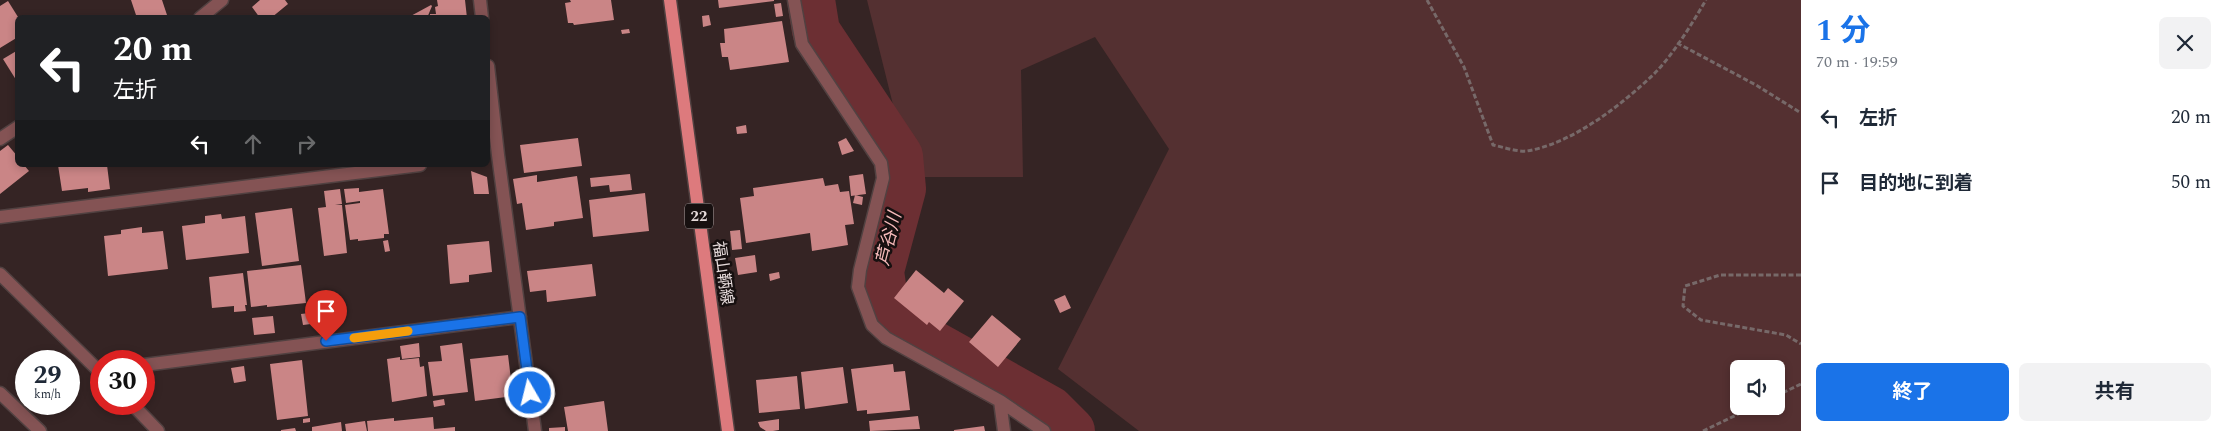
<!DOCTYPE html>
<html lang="ja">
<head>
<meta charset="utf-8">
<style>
	body { margin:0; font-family:Spectral,"Noto Sans JP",serif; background:#f2f2f3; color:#1f2937; height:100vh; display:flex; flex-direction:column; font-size:19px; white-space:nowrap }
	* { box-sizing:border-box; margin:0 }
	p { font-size:16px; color:#747a83 }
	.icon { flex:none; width:28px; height:28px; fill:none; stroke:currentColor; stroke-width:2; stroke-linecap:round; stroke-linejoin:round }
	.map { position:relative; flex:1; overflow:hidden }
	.drawer { display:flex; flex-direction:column; background:#fff; width:425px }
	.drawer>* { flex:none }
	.guide { position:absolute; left:15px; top:15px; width:475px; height:152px; border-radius:8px; box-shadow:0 2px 8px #0003; background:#202124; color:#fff; overflow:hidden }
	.buttons { position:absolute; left:1730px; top:360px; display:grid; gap:10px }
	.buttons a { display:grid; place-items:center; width:55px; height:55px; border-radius:8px; background:#fff; box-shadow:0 2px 8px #0003; font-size:25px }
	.speed { position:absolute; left:15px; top:350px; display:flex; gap:10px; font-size:25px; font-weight:700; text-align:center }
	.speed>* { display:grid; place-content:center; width:65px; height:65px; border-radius:50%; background:#fff; box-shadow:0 2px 8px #0003; line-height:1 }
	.speed small { font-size:12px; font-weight:400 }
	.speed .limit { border:8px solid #d22; background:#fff; color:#111 }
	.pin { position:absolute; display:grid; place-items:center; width:42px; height:42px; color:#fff; margin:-51px -21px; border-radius:50% 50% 50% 0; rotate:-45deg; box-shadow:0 0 5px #0007 }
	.pin .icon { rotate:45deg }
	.me { position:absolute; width:55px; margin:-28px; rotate:352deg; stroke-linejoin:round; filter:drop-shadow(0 0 4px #0008) }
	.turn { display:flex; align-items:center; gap:18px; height:105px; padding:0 15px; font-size:22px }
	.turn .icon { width:65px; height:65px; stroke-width:2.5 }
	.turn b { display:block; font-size:35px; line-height:42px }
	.lanes { display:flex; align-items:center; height:48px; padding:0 15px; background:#0003; justify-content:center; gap:25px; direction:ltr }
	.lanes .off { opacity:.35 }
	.round { display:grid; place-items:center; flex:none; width:52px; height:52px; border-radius:8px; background:#f2f2f3 }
	.overview { display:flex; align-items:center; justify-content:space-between; height:85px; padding:0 15px }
	h1 { font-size:30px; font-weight:700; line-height:38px; color:#1a73e8 }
	.cta { display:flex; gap:10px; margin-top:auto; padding:10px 15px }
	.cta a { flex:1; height:58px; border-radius:8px; background:#1a73e8; color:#fff; font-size:20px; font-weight:700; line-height:58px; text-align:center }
	.cta a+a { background:#f2f2f3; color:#1f2937 }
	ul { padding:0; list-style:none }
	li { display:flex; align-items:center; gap:15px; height:65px; padding:0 15px }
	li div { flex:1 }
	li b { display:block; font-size:19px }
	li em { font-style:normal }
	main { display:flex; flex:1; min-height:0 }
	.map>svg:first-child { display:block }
	.green { fill:#543031; fill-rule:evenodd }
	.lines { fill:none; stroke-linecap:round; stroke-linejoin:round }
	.river { stroke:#6c2f33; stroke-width:48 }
	.building { fill:#ca8586 }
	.minor-casing { stroke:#514141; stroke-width:15 }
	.primary-casing { stroke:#514141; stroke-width:15 }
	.path { stroke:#776969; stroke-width:3; stroke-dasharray:5 2.5; stroke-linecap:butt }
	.minor { stroke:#845354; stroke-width:12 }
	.primary { stroke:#dd7a7d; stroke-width:12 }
	.route-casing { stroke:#114b97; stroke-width:12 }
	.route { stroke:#1a73e8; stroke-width:9 }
	.slow { stroke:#f59e0b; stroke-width:9 }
	.labels { text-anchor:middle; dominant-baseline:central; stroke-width:5; stroke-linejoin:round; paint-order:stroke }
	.shield { fill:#171010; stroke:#a79d9d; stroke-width:1 }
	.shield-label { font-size:15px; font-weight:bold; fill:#e5dada }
	.street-label { font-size:16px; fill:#e5dada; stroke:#171010 }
	.water-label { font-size:18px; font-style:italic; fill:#f6baba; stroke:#171010 }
</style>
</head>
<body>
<main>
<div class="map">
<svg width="1801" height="431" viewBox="0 0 1801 431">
	<rect width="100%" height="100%" fill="#352424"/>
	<!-- green -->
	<path class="green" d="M867 0H1801V431H1139L1058 369 1169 149 1095 37 1021 70 1023 177H911ZM1739 369H1776V406H1739Z"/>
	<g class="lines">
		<!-- river -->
		<path class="river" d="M811 0 816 31 899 156 902 189 880 271 885 307 898 325 1050 410 1071 431"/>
	</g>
	<!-- building -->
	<path class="building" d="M131 0H162L168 18H137Z
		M260 0H285L288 4 271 18H260L252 7Z
		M437 0H465L467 18H430V14H436L435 7 438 6Z
		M570 0H611L614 20 574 25 573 23H568L565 3 571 2Z
		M718 0H774V1L719 8Z
		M8 1 18 17V37L0 48V6Z
		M781 3 783 16 776 17 774 4Z
		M431 5 432 6 427 18H407Z
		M709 15 711 25 703 27 702 16Z
		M782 21 789 62 730 70 728 57H722L720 43H725L724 29Z
		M629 29 630 33 622 34 621 30Z
		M18 50V83L3 59Z
		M746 125 747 133 737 134 736 127Z
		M578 138 582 166 524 173 520 145Z
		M846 138 854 151 842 155 838 142Z
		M8 145 18 157V165H24L29 171 0 194V151Z
		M58 165H107L110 189 88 192V188L62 191Z
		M471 171 487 177 489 194H474Z
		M630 174 632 190 610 192 609 185 591 187 590 178Z
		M863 174 866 194 851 196 849 176Z
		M537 175V182L577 176 583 218 554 222V226L526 230 522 203 517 204 513 179Z
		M823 178 825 186 838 184 840 192 849 191 854 224 845 225 848 245 812 251 810 233 746 243 740 198 754 196 753 188Z
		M359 188V192L383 189 389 234H384V238L358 241V239L350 240 345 205 360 203V201L346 203 344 189Z
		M340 189 342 204 335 205H342L347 253 324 256 318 208 326 207 324 191Z
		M645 193 649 231 593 237 589 200Z
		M855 195 863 197 862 205 853 203Z
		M292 208 299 261 262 266 255 213Z
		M221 214 222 219 245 216 249 253 186 260 182 226 205 223V216Z
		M142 227V233L163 231 168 269 108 276 104 236 121 234V230Z
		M740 230 742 249 732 250 730 231Z
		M388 240 390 251 385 252 383 241Z
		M489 241 492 272 469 275V282L450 284 447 245Z
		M755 255 757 272 738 275 735 258Z
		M592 264 596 296 547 302 546 290 530 292 527 271Z
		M301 265 306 303 267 307V305L251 307 247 271Z
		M916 270 944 293 948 288 964 301 940 331 929 322 927 325 894 298Z
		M779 272 780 278 770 281 769 274Z
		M243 273 247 305H245L246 311 234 312V306L212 308 209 277Z
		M1065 295 1071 308 1060 313 1054 300Z
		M309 313 311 324 303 325 301 314Z
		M992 315 1021 339 998 367 969 342Z
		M273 316 275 333 254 335 252 318Z
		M419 343 420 357 402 359 400 346Z
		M462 343 468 392 433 396 428 362 442 361 440 346Z
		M508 355 513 396 475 401 470 359Z
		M400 357V360L419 358 420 367 424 366 427 396 392 402 387 359Z
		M302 360 308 416 277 420 270 364Z
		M893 364 894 372 905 371 910 410 867 414V410L857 411 851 369Z
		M244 366 246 381 234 383 231 368Z
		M843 367 848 403 805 409 801 372Z
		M797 376 800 409 759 413 756 380Z
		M444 399 445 405 434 407 433 401Z
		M604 401 608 431H568L564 407Z
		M918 416 920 429 870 431 869 421Z
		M433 417 434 429 455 427V431H368L367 421 394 418V421Z
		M310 418V422L303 423V419Z
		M779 419V430L773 431H766L760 427 758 422Z
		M365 421 367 431H346L345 424Z
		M341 422 342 431H312V427Z
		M984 426 985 431H954V430Z
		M565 427V431H549V428Z
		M295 428 296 431H281V430Z"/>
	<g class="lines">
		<!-- minor casing -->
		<g class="minor-casing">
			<path id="minor" d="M480 0 482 18
				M794 0 802 44 881 163 883 178 860 270 858 287 872 325 886 338 1000 401 1044 431
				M200 18 222 0
				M488 66 498 155 535 431
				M0 139 18 127
				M0 217 420 165
				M0 274 101 373
				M144 365 520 317
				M0 393 40 431
				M1000 401 1004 431
				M132 404 158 431"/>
		</g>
		<!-- primary casing -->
		<g class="primary-casing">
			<path id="primary" d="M670 0 728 431"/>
		</g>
		<!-- path -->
		<path class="path" d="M1427 0 1464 67 1493 145C1503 147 1517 152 1527 151 1573 143 1620 106 1653 75 1674 54 1691 25 1706 0
			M1677 43 1756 85 1801 113
			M1801 275H1720L1685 286 1683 306 1701 320 1786 335 1801 344
			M1776 396 1801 384
			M1703 431 1755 406"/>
		<!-- minor -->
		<use href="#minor" class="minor"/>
		<!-- primary -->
		<use href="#primary" class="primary"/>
	</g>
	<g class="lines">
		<!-- route casing -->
		<g class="route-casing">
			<path id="route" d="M326 341 520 317 530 393"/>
		</g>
		<!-- route -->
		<use href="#route" class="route"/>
		<!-- slow -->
		<path class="slow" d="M354 338 408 331"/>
	</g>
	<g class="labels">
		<!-- shield labels -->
		<rect class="shield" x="685" y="203.5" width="28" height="25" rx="4"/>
		<g class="shield-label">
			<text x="699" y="216">22</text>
		</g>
		<!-- street labels -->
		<g class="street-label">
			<text transform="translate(723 273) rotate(82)">福山鞆線</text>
		</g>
		<!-- water labels -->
		<g class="water-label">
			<text transform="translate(889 239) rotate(-76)">芦谷川</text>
		</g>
	</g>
</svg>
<div class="buttons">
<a><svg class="icon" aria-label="sound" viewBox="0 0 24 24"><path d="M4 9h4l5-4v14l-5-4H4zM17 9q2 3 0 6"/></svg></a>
</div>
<div class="speed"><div>29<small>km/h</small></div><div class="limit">30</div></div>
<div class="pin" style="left:326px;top:341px;background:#d93025"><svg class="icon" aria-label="arrive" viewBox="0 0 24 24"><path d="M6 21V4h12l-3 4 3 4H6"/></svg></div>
<svg class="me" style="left:530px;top:393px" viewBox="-20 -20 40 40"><circle r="17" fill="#1a73e8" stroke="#fff" stroke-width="3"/><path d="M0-11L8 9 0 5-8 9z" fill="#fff"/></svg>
<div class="guide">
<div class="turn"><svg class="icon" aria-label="left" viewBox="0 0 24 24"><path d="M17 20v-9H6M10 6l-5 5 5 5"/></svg><div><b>20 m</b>左折</div></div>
<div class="lanes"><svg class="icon" aria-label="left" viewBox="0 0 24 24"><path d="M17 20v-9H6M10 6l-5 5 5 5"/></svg><svg class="icon off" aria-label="ahead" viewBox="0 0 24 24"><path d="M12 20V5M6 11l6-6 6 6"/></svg><svg class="icon off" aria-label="right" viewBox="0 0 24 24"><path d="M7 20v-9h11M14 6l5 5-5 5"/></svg></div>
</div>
</div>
<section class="drawer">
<div class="overview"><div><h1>1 分</h1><p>70 m · 19:59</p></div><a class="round"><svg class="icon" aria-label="close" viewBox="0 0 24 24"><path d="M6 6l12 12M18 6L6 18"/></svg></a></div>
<ul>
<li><svg class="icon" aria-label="left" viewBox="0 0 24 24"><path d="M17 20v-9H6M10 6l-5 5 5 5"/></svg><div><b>左折</b></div><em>20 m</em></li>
<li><svg class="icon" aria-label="arrive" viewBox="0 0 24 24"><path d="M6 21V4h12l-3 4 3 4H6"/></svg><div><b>目的地に到着</b></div><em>50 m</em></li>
</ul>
<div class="cta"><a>終了</a><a>共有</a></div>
</section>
</main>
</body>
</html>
